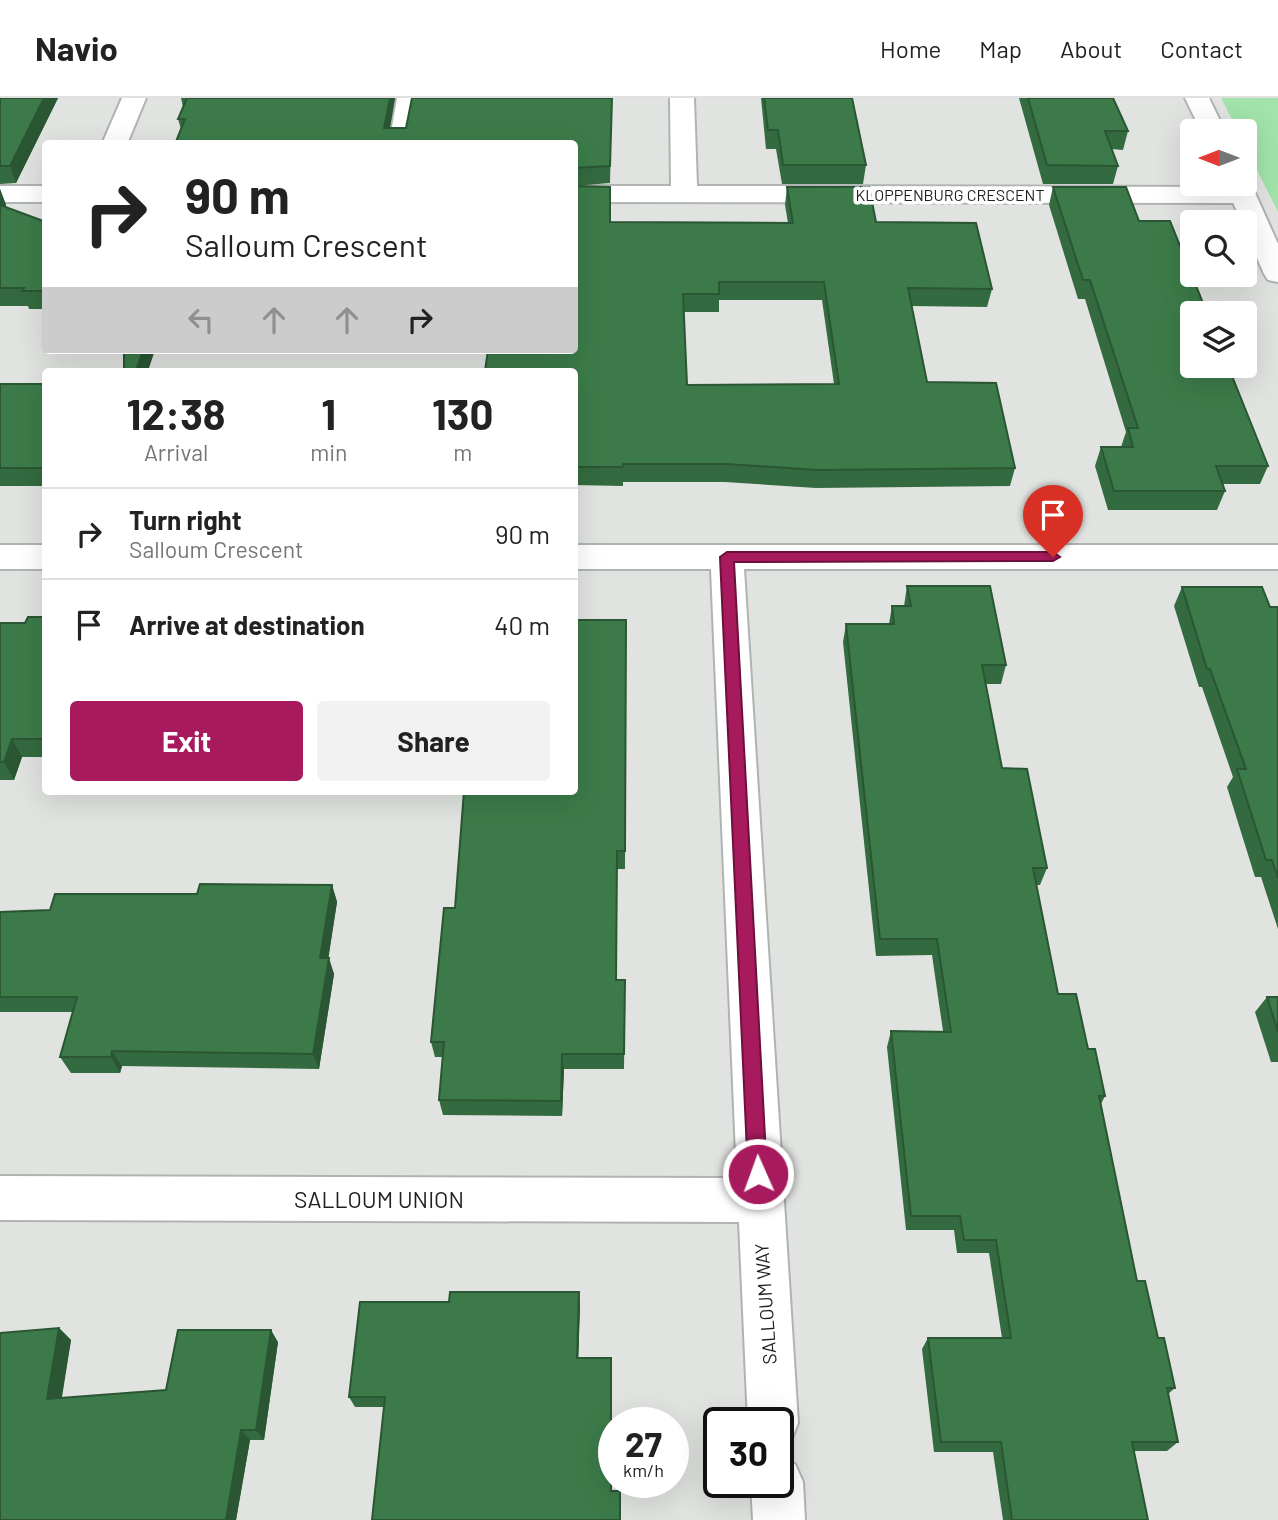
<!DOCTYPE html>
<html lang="en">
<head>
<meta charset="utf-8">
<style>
	body { margin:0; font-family:Barlow,sans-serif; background:#f2f2f2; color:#222; height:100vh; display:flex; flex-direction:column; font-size:26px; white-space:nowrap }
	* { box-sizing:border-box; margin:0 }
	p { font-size:23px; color:#767676 }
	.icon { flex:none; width:38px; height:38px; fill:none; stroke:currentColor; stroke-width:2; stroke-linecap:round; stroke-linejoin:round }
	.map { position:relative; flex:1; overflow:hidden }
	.sheet { position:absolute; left:42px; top:270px; width:536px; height:427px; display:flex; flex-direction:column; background:#fff; border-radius:7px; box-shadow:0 7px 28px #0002 }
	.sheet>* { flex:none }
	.banner { position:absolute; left:42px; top:42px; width:536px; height:214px; border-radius:7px; box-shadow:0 7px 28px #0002; background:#fff; color:#222; overflow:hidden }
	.needle { width:46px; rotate:270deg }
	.controls { position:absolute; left:1180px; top:21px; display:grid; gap:14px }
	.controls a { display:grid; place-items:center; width:77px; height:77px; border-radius:7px; background:#fff; box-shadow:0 7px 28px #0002; font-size:35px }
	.speed { position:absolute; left:598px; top:1309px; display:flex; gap:14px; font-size:35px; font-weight:700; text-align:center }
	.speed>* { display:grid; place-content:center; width:91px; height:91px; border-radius:50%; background:#fff; box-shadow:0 7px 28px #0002; line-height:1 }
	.speed small { font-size:18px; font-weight:400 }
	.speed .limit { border:4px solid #111; border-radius:10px; background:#fff; color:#111 }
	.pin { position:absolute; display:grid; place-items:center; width:60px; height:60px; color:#fff; margin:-72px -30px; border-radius:50% 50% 50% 0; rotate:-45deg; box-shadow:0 0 7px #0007 }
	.pin .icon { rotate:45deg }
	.me { position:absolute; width:77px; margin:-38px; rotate:358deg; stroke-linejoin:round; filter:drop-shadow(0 0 5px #0008) }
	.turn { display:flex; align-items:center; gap:24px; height:147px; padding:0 28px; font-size:32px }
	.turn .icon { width:91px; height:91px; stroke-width:2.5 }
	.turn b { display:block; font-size:49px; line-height:60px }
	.lanes { display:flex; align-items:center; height:66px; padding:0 28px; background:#0003; justify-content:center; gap:35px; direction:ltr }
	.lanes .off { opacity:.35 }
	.eta { display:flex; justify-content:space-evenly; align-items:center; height:119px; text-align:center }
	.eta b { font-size:42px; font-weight:700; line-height:49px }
	.cta { display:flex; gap:14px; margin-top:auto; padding:14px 28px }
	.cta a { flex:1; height:80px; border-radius:7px; background:#a71a5d; color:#fff; font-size:28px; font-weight:700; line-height:80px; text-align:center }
	.cta a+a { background:#f2f2f2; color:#222 }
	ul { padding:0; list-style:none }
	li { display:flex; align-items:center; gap:21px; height:91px; padding:0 28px; border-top:2px solid #e0e0e0 }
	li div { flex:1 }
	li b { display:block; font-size:26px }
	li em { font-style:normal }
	header { display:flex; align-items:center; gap:42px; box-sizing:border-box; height:98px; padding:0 35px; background:#fff; border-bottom:2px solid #e0e0e0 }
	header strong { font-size:33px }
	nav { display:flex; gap:38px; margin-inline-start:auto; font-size:24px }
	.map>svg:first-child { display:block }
	.green { fill:#a2e3ab }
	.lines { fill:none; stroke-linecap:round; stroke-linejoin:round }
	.service-casing { stroke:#b0b4b1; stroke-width:4 }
	.minor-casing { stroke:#b0b4b1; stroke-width:4 }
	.tertiary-casing { stroke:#b0b4b1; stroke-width:4 }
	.service { fill:#fff; fill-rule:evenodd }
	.minor { fill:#fff; fill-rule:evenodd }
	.tertiary { fill:#fff; fill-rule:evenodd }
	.wall { fill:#346a3f; fill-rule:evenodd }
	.shaded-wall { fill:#2a5633 }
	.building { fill:#3c7b49; stroke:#2a5633; stroke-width:2; fill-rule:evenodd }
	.route { fill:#a71a5d; stroke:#6d113c; stroke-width:2 }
	.labels { text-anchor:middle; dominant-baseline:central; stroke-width:7; stroke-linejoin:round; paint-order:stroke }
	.far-street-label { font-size:16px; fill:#1e1f1e; stroke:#fff }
	.street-label { font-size:19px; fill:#1e1f1e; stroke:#fff }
	.near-street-label { font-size:23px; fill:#1e1f1e; stroke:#fff }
</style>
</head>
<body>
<header>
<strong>Navio</strong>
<nav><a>Home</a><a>Map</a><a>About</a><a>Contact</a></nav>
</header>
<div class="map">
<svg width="1278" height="1422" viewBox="0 0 1278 1422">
	<rect width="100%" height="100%" fill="#e0e3e0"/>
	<!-- green -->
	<path class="green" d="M1221 0H1278V114L1244 46V33H1238Z"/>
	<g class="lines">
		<!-- service casing -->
		<g class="service-casing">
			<path id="service" d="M397 0H415L407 46H389Z"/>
		</g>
		<!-- minor casing -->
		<g class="minor-casing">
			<path id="minor" d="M122 0H146L127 46H102Z
				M670 0H694L697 88 1243 89 1252 91 1256 97 1252 103 1243 105 574 104V88H671Z
				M0 88H46V104H0Z
				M0 447H46V471H0Z
				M574 447H1278V471H744L798 1325 791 1343 779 1348V1325H748L739 1124 0 1122V1078L737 1080 711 471H574Z
				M779 1359 795 1366 803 1384 805 1422H753L751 1384H779Z"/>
		</g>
		<!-- tertiary casing -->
		<g class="tertiary-casing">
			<path id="tertiary" d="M1185 0H1209L1225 33H1201Z
				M1244 80 1251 86 1278 146V184L1268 182 1264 176 1225 86H1244Z"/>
		</g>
		<!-- service -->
		<use href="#service" class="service"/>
		<!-- minor -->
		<use href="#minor" class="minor"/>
		<!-- tertiary -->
		<use href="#tertiary" class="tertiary"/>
	</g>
	<!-- wall -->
	<path class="wall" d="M0 0H58L16 85 0 86Z
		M181 0H395L390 30H406L412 0H612L610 85 574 88V46L181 31 178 21 183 9Z
		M761 0H852L866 67 863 86H782L776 51H766Z
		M1019 0H1113L1128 33 1123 52 1112 51 1118 68 1113 86H1043Z
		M787 89 876 124 992 191 987 209 911 208 927 284 1015 370 1010 388 816 390 725 384H623V388L574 387V273L610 124 788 125 785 107ZM719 202H822L834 286 687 287 683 214H719Z
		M1053 89 1139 123 1268 368 1260 386H1223L1225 393 1217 412H1108L1095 368 1101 349H1121L1126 334 1085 201H1078L1049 107Z
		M0 91 6 107 5 109 46 124V211H29L28 208H0Z
		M0 286H46V388H0Z
		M907 488 1006 567 1001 586H985L1002 670 1047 770 1040 787H1036L1058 896 1088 951 1105 998 1101 1006 1137 1183 1175 1290 1168 1296 1178 1344 1167 1353H1134L1148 1422H1003L993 1354H934L922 1251 928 1240H1002L989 1155H957L954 1132H906L887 949 891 933H943L932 857 876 858 843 544 846 526H889L892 508H904Z
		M1182 489 1270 509H1278V831L1261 779H1255L1227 689 1233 679 1202 589H1199L1174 508Z
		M46 519V659H22L14 682H0V525H25Z
		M626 522 625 771H617L616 882 625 898 624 971H564L562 1018 443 1017 439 1002 443 959H435L431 944 455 810Z
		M332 787 337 804 328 860 334 876 319 971 122 968 120 975H71L60 959 73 914H0V814L50 812 197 796Z
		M1267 899H1278V964H1271L1255 914Z
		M580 1206 578 1260 612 1271V1393L621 1422 384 1309H355L349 1299Z
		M59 1230 71 1242 61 1300 166 1292 278 1244 264 1342H250L236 1422H0Z"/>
	<!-- shaded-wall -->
	<path class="shaded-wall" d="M44 0H58L16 85 10 68Z
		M390 0H395L387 46 384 30Z
		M0 91 6 107 0 119Z
		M143 252H155L148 273H136Z
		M12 641 22 659 14 682 4 664Z
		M332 787 337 804 326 876 320 860Z
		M329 860 334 876 319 971 313 956Z
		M112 953 122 968 120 975 111 959Z
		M562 956 564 971 562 1018 561 1003Z
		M579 1194 580 1206 578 1271 577 1260Z
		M59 1230 71 1242 60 1312 47 1301Z
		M271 1232 278 1244 264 1342 256 1332Z
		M241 1332 250 1342 236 1422H226Z"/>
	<!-- building -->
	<path class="building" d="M0 0H44L10 68H0Z
		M187 0H390L384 30H406L412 0H612L610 68 574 70V46H175L185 21H178Z
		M764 0H852L866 67H783L778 32H768Z
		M1028 0H1113L1128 33H1105L1118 68 1047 67Z
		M574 88 610 89V124L793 125 787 89H869L876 124 976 125 992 191 908 190 927 284 996 285 1015 370 818 372 726 366H623V369H574V273H485L488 252H574ZM719 184H824L839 286 687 287 683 196H719Z
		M1053 89H1126L1139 123H1170L1207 215H1192V268H1228L1268 368H1216L1225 393H1114L1101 349H1133L1128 330H1138L1090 182H1083Z
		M0 107 46 124V193H22L24 190H0Z
		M124 252H143L136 273H124Z
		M0 286H46V370H0Z
		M907 488H990L1006 567H982L1002 670 1027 671 1047 770H1033L1058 896H1076L1088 951H1095L1105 998H1099L1137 1183H1145L1158 1240H1164L1175 1290H1167L1178 1344H1132L1148 1422H1012L1001 1344H941L928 1240H1011L996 1142H964L960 1118H911L891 933 951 934 937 841H880L846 526H894L892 508H911Z
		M1182 489H1262L1270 509H1278V780L1272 762H1266L1237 671H1246L1210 571H1207Z
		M28 519H46V641H12L4 664H0V525H25Z
		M574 522H626L625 753H617L616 882H625L624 956H562L561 1003 439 1002 444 944H431L444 810H455L464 693H574Z
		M200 786 332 787 320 860H329L313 956 112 953 111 959H60L77 899H0V814L50 812 55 796H197Z
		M1267 899H1278V934Z
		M450 1194H579L577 1260H611V1393H620V1422H372L385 1299H349L360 1204H449Z
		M59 1230 47 1301 166 1292 178 1232H271L256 1332H241L226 1422H0V1235Z"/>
	<!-- route -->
	<path class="route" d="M727 454H1053L1060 459 1053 463 734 464 767 1076 764 1082 758 1085 751 1082 748 1076 720 459Z"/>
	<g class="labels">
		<!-- far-street labels -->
		<g class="far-street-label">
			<text x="950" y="96">KLOPPENBURG CRESCENT</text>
		</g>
		<!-- street labels -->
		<g class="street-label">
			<text transform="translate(765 1206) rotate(-94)">SALLOUM WAY</text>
		</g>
		<!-- near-street labels -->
		<g class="near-street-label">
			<text x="379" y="1101">SALLOUM UNION</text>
		</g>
	</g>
</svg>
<div class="controls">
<a><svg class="needle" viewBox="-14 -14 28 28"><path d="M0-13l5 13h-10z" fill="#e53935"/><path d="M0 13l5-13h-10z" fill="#767676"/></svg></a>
<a><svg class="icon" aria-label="search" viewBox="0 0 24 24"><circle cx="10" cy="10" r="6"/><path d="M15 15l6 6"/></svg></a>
<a><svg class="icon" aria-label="layers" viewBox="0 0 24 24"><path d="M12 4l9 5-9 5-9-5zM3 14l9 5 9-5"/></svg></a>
</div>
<div class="speed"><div>27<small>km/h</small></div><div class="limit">30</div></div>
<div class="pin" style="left:1053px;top:459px;background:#d93025"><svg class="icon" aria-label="arrive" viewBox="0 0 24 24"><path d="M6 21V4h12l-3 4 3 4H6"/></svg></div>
<svg class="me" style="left:758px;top:1076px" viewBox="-20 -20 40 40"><circle r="17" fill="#a71a5d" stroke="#fff" stroke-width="3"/><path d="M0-11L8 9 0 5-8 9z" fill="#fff"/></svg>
<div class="banner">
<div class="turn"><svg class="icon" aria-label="right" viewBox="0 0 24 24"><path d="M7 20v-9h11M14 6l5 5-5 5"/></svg><div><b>90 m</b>Salloum Crescent</div></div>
<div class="lanes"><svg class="icon off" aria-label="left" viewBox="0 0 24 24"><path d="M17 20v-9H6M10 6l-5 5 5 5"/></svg><svg class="icon off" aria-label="ahead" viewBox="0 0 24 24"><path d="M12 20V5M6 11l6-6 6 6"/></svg><svg class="icon off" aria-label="ahead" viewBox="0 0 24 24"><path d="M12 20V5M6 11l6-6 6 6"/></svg><svg class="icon" aria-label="right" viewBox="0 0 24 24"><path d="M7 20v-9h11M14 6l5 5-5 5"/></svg></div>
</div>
<section class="sheet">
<div class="eta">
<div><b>12:38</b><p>Arrival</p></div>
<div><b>1</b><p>min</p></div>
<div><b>130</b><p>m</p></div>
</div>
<ul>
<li><svg class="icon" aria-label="right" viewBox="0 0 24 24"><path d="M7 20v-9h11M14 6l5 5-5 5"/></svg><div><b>Turn right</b><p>Salloum Crescent</p></div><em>90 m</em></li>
<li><svg class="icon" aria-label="arrive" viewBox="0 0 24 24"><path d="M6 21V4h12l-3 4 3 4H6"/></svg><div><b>Arrive at destination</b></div><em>40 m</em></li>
</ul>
<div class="cta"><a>Exit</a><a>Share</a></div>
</section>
</div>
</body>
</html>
